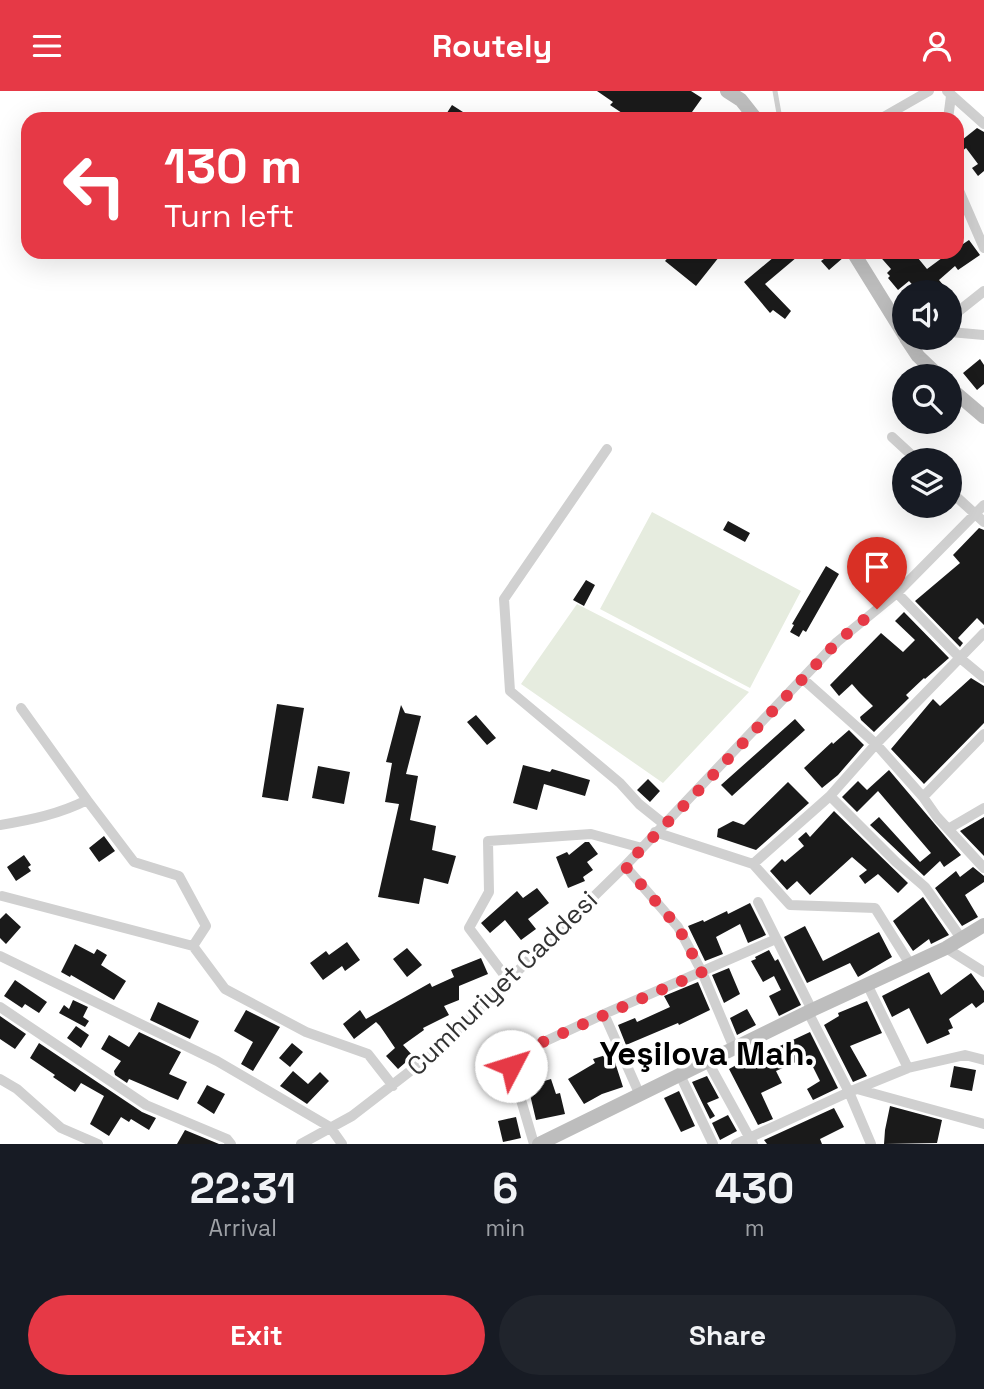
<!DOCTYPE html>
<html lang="en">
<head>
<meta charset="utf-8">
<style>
	body { margin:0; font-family:"Space Grotesk",sans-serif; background:#20242c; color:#f1f3f6; height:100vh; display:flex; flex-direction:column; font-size:26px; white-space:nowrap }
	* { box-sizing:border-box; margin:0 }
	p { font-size:23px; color:#9ea1a6 }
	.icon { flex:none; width:38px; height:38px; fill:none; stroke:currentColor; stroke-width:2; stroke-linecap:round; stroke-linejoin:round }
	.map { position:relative; height:1053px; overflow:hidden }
	.sheet { display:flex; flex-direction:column; background:#171b24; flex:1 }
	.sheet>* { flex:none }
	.banner { position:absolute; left:21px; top:21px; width:943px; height:147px; border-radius:21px; box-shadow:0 7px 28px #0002; background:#e63946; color:#fff; overflow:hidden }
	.controls { position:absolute; left:892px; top:189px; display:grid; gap:14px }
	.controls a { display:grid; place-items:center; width:70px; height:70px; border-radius:50%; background:#171b24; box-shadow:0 7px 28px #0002; font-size:35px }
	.pin { position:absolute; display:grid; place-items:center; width:60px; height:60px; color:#fff; margin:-72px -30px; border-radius:50% 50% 50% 0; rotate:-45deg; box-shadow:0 0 7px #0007 }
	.pin .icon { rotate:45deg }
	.me { position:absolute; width:77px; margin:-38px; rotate:50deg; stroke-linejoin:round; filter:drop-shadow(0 0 5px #0008) }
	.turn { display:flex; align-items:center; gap:24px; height:147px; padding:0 28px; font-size:32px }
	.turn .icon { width:91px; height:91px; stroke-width:2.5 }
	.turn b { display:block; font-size:49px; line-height:60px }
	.eta { display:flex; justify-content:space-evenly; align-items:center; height:119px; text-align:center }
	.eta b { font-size:42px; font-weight:800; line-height:49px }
	.primary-button { display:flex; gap:14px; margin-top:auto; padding:14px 28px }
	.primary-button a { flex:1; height:80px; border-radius:42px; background:#e63946; color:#fff; font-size:28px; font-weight:800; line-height:80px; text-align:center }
	.primary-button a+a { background:#20242c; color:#f1f3f6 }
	header { display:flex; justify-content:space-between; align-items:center; height:91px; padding:0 28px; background:#e63946; color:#fff; font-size:32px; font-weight:800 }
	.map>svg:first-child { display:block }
	.park { fill:#e6ecdf }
	.building { fill:#1a1a1a }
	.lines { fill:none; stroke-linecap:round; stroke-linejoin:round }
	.lane { stroke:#d0d0d0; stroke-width:5 }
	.street { stroke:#d0d0d0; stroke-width:10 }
	.secondary { stroke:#bdbdbd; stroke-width:14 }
	.route { stroke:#e63946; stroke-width:12; stroke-dasharray:0 21.6 }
	.labels { text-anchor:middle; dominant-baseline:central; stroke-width:7; stroke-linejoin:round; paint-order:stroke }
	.street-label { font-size:26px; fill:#333; stroke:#fff }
	.district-label { font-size:33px; font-weight:bold; fill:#000; stroke:#fff }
</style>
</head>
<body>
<header><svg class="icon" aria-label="menu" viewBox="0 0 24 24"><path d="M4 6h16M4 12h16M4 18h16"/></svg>Routely<svg class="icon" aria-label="person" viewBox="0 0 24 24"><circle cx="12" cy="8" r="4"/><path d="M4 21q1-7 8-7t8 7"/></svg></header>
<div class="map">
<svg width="984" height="1053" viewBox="0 0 984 1053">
	<rect width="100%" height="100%" fill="#fff"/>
	<!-- park -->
	<path class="park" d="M652 421 801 500 750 597 600 518Z
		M577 513 749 601 663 692 521 593Z"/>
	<!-- building -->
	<path class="building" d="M597 0H691L702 7 687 28H631L610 14 613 11Z
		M452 14 474 28H443Z
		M977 37 984 41V80L978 85 972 77 978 73 966 57 957 64V53Z
		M969 149 980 164 958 179 955 175 939 189 949 201H919L909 190 898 199 888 187 890 185 887 182 891 178 876 161H913L927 178 946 164 957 161V157Z
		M673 161H723L696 195 665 170Z
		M780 161H803L765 193 791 220 785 228 773 219 770 222 744 191Z
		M834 161H840L844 166 829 179 821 170Z
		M980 268 984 274V293L977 299 963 282Z
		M728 430 750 442 745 451 723 439Z
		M979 437 984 439V534L977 527 958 547 963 552 960 556 915 510 960 472 953 464Z
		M826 475 839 483 806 541 803 539 799 546 790 541 794 534 792 533Z
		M586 489 595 494 584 515 573 509Z
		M904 521 949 567 925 588 924 587 906 604 909 607 874 641 861 629 860 626 873 615 859 601 852 593 839 605 830 594 881 542 903 561 915 549 895 530Z
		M971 587 984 595V632L924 693 891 658 933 608 940 615Z
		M277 613 304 617 288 710 262 706Z
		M401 614 405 622 421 625 406 683 418 685 410 729 436 735 432 759 456 765 448 793 424 787 419 813 378 806 399 713 385 711 392 672 386 671Z
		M476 624 496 647 487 654 467 631Z
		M795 628 805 639 732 705 721 694Z
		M849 639 864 654 838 684 822 697 804 677 832 651 833 653Z
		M523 674 550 681 552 678 590 689 585 705 544 693 537 719 513 712Z
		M318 675 350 681 344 713 312 707Z
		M889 679 961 764 944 776 940 770 924 785 870 734 879 726 920 771 931 762 878 700 857 721 842 706 858 690 867 699Z
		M648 688 660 700 650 711 637 699Z
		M788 691 809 712 756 759 717 746 718 738 733 730 744 734Z
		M834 720 908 792 898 802 878 783 865 793 859 785 867 779 852 766 810 804 797 790 787 799 770 780 782 768 785 771 804 755 798 748 806 741 810 746Z
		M984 726V765L960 740Z
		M104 745 115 760 99 771 89 757Z
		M585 751H589L598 763 587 771 593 779 583 786 585 790 568 797 556 766 567 761 569 764Z
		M24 764 31 774 28 776 31 780 16 790 7 776Z
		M973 776 984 785V791L965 804 978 826 962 835 935 797 956 780 960 786Z
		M537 797 549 812 528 828 536 838 521 849 505 829 490 842 481 832 517 800 523 807Z
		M923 806 949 844 931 853 929 848 913 860 893 830Z
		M750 812 766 844 748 852 740 833 716 846 723 863 705 870 688 835 703 829 704 831 727 820 728 823Z
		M6 822 21 836 6 853 0 847V828Z
		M805 835 823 870 879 841 892 866 858 886 850 872 807 892 784 846Z
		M347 851 360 869 345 880 342 875 323 889 310 872 326 860 329 864Z
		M75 853 94 863 97 858 107 864 101 874 126 890 114 909 71 884 70 886 61 881Z
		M407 857 422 874 407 886 393 868Z
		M769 859 775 870 778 868 801 914 779 925 769 905 781 899 774 885 763 891 751 870 756 868 755 866Z
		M481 867 488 883 459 895V909L444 915 449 924 423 937 424 939 403 954 413 965 398 978 386 965 395 957 380 935 376 931 354 948 343 933 360 919 366 928 430 892 432 896 454 886 451 879Z
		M729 877 740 903 724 912 712 884Z
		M929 881 941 904 971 882 984 900V911L976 917 972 912 949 928 953 937 948 939 950 943 927 953 909 917 892 926 882 905Z
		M15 889 47 911 39 922 25 913 22 917 4 905Z
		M698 891 710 919 679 934 678 932 626 954 618 934 635 927 637 931 670 916 664 905Z
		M73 909 88 916 83 926 89 930 85 936 59 922 64 914 69 918Z
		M867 910 882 942 850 955 867 985 853 991 824 934 839 925 838 922Z
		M158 911 199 930 190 948 150 929Z
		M747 918 756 934 737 944 730 927Z
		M246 919 280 936 253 980 241 973 253 951 234 940Z
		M0 925 26 943 15 958 0 948Z
		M76 935 89 944 81 957 67 947Z
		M139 941 181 961 169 983 187 991 178 1009 129 988 127 992 115 984 114 980 121 970 101 958 109 944 129 956Z
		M810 941 838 997 813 1009 807 998 820 990 808 966 796 971 776 980 782 992 761 1002 773 1028 758 1034 729 978 766 958 767 961Z
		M39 952 142 1021 156 1027 149 1039 131 1028 129 1031 121 1026 109 1045 90 1033 104 1005 81 992 75 1001 53 986 55 984 30 967Z
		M292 952 303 961 290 976 279 967Z
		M612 962 623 996 602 1003 584 1013 568 988 595 972 593 968Z
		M954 975 976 979 972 1000 950 996Z
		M293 980 308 993 320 981 329 990 307 1013 280 995Z
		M707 985 719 1007 707 1012 715 1025 710 1028 692 991Z
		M551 988 556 1003 560 1002 565 1023 536 1029 528 995Z
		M207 994 225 1003 214 1023 197 1012Z
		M679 1000 695 1035 681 1041 664 1007Z
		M890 1015 942 1029 937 1052 884 1053 885 1039Z
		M834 1017 844 1036 820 1048 822 1053H767L764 1049Z
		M728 1024 737 1040 720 1049 712 1032Z
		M516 1026 521 1047 503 1051 498 1030Z
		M185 1039 219 1053H177Z"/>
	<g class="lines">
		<!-- lane -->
		<path class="lane" d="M775 0 780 28"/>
		<!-- street -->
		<path class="street" d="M947 0 984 33
			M880 28 929 0
			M948 28 951 5
			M957 95 984 157
			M950 227 984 200
			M950 241 984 244
			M892 346 917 369
			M607 358 504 508 510 600 620 692 639 713 664 733
			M950 400 984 431
			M897 502 960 567 984 587
			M803 588 876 653 923 706 937 726 984 777
			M21 617 87 709
			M830 705 896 771 925 796 961 847
			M923 706 984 643
			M0 734C30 729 60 723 87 709L134 771 179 785 206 835 193 855 225 898 306 941 368 963 393 995
			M948 738 984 717
			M655 741 753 773 790 814 875 817 910 873
			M753 773 830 705 876 653 984 542
			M625 775 678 836 702 881 734 957
			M2 805 193 855
			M758 811 812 919
			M946 857 984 881
			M0 865 217 970 330 1036 342 1053
			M508 889 469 837 489 801 488 750 591 743 642 757
			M867 893 908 977
			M0 916 146 1014 227 1048 231 1053
			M808 921 849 1001 871 1053
			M708 971 753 1053
			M680 984 713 1053
			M0 988 17 998 61 1037 98 1053
			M857 998 984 1033
			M639 1002 604 923 776 848
			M301 1053 352 1025 435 961 625 775 837 551 897 502 984 414
			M534 1053 511 975 512 968 520 962 604 923
			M736 1053 849 1001 908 977 965 964 984 969"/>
		<!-- secondary -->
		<path class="secondary" d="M727 0 741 9 756 28
			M853 161 905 245
			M906 247 918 265 939 285
			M950 297 984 326
			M539 1053 812 919 946 857 984 834"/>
	</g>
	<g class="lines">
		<!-- route -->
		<path class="route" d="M511 975 512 968 520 961 702 881 678 836 625 775 699 699 837 551 877 518"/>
	</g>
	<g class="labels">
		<!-- street labels -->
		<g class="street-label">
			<text transform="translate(502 892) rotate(-44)">Cumhuriyet Caddesi</text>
		</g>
		<!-- district labels -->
		<g class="district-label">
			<text x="707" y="963">Yeşilova Mah.</text>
		</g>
	</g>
</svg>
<div class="controls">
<a><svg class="icon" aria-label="sound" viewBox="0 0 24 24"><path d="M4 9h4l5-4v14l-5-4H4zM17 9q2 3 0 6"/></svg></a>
<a><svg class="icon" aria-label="search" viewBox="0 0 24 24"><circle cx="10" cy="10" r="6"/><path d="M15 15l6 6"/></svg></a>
<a><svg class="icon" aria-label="layers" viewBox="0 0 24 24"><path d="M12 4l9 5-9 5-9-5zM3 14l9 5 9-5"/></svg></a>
</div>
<div class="pin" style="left:877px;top:518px;background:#d93025"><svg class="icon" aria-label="arrive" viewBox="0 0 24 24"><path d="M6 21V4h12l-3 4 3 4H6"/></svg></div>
<svg class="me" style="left:511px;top:975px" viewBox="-20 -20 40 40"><circle r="19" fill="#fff"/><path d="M0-13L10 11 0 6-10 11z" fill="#e63946"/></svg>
<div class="banner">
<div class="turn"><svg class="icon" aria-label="left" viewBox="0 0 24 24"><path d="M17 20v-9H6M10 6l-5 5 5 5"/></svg><div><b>130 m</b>Turn left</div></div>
</div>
</div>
<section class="sheet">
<div class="eta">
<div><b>22:31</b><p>Arrival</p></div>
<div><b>6</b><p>min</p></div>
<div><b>430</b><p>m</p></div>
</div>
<div class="primary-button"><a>Exit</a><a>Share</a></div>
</section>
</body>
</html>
